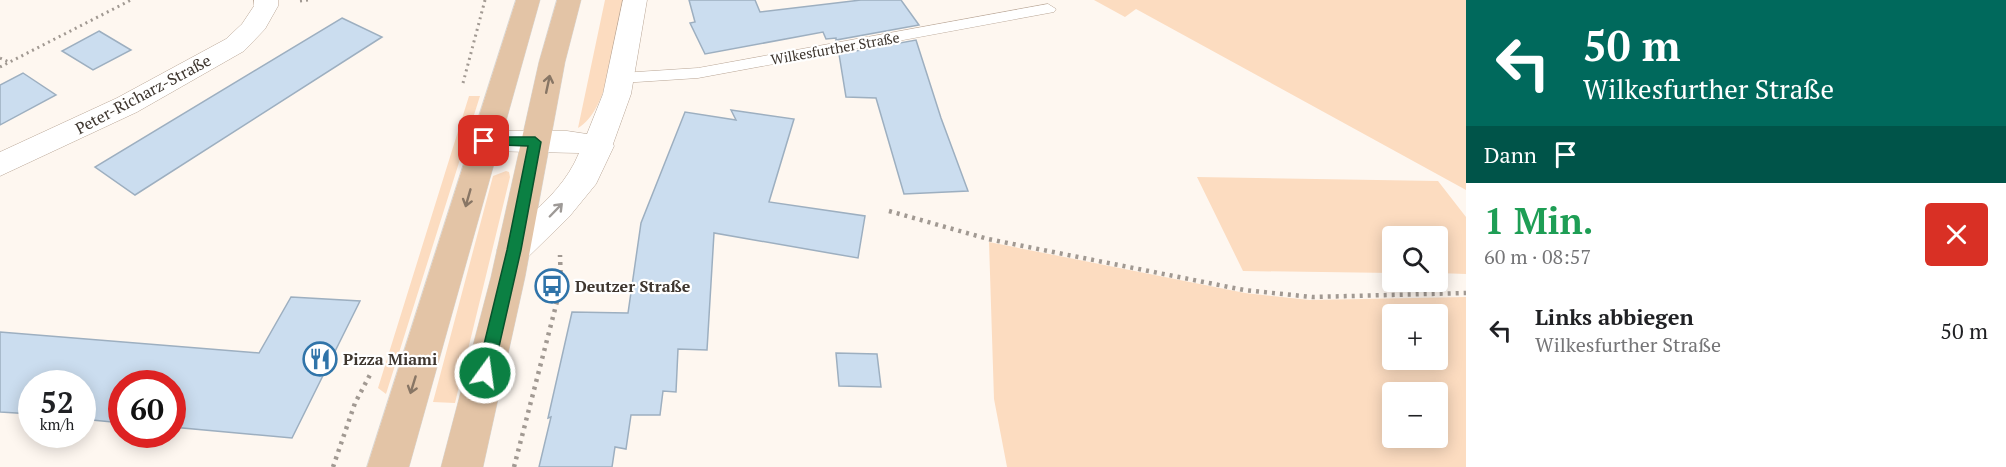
<!DOCTYPE html>
<html lang="de">
<head>
<meta charset="utf-8">
<style>
	body { margin:0; font-family:"PT Serif",serif; background:#f6f6f6; color:#202124; height:100vh; display:flex; flex-direction:column; font-size:22px; white-space:nowrap }
	* { box-sizing:border-box; margin:0 }
	p { font-size:20px; color:#757577 }
	.icon { flex:none; width:33px; height:33px; fill:none; stroke:currentColor; stroke-width:2; stroke-linecap:round; stroke-linejoin:round }
	.map { position:relative; flex:1; overflow:hidden }
	.details { display:flex; flex-direction:column; background:#fff; width:540px }
	.details>* { flex:none }
	.banner { background:#00695c; color:#fff; overflow:hidden }
	.controls { position:absolute; left:1382px; top:226px; display:grid; gap:12px }
	.controls a { display:grid; place-items:center; width:66px; height:66px; border-radius:6px; background:#fff; box-shadow:0 3px 15px #0003; font-size:30px }
	.speed { position:absolute; left:18px; top:370px; display:flex; gap:12px; font-size:30px; font-weight:700; text-align:center }
	.speed>* { display:grid; place-content:center; width:78px; height:78px; border-radius:50%; background:#fff; box-shadow:0 3px 15px #0003; line-height:1 }
	.speed small { font-size:15px; font-weight:400 }
	.speed .limit { border:9px solid #d22; background:#fff; color:#111 }
	.pin { position:absolute; display:grid; place-items:center; width:51px; height:51px; color:#fff; margin:-26px; border-radius:12px; box-shadow:0 3px 9px #0006 }
	.me { position:absolute; width:66px; margin:-33px; rotate:14deg; stroke-linejoin:round; filter:drop-shadow(0 0 4px #0008) }
	.turn { display:flex; align-items:center; gap:21px; height:126px; padding:0 18px; font-size:27px }
	.turn .icon { width:78px; height:78px; stroke-width:2.5 }
	.turn b { display:block; font-size:42px; line-height:51px }
	.then { display:flex; align-items:center; height:57px; padding:0 18px; background:#0003; gap:12px; font-size:22px }
	.round { display:grid; place-items:center; flex:none; width:63px; height:63px; border-radius:6px; background:#f6f6f6 }
	.summary { display:flex; align-items:center; justify-content:space-between; height:102px; padding:0 18px }
	h1 { font-size:36px; font-weight:600; line-height:45px; color:#1e9e55 }
	ul { padding:0; list-style:none }
	li { display:flex; align-items:center; gap:18px; height:90px; padding:0 18px }
	li div { flex:1 }
	li b { display:block; font-size:22px }
	li em { font-style:normal }
	main { display:flex; flex:1; min-height:0 }
	.map>svg:first-child { display:block }
	.green { fill:#fcdcc0; fill-rule:evenodd }
	.building { fill:#cbddef; stroke:#9dafc0; stroke-width:1.5 }
	.lines { fill:none; stroke-linecap:round; stroke-linejoin:round }
	.service-casing { stroke:#b9a696; stroke-width:1 }
	.minor-casing { stroke:#b9a696; stroke-width:1 }
	.primary-casing { stroke:#d8d7d5; stroke-width:1 }
	.path-far1 { stroke:#a19992; stroke-width:3; stroke-dasharray:2 4; stroke-linecap:butt }
	.path { stroke:#a19992; stroke-width:4.5; stroke-dasharray:3 5; stroke-linecap:butt }
	.service { fill:#fff; fill-rule:evenodd }
	.minor { fill:#fff; fill-rule:evenodd }
	.primary { fill:#e3c4a6; fill-rule:evenodd }
	.oneway { stroke:#887665 }
	.oneway2 { stroke:#9e9a97 }
	.route { fill:#0b8043; stroke:#07532c; stroke-width:1.5 }
	.labels { text-anchor:middle; dominant-baseline:central; stroke-width:4.5; stroke-linejoin:round; paint-order:stroke }
	.far-street-label { font-size:14px; fill:#3e362f; stroke:#fff }
	.street-label { font-size:16px; fill:#3e362f; stroke:#fff }
	.poi-label { font-size:16px; font-weight:bold; fill:#3e362f; stroke:#fff; text-anchor:start }
</style>
</head>
<body>
<main>
<div class="map">
<svg width="1466" height="467" viewBox="0 0 1466 467">
	<rect width="100%" height="100%" fill="#fef7f0"/>
	<!-- green -->
	<path class="green" d="M605 0H623C616 34 610 110 578 128Z
		M1094 0H1466V190L1136 9 1125 17Z
		M469 96H480L386 394 378 388Z
		M506 171 509 172 510 177 455 403 433 402 493 176Z
		M1197 177 1438 181 1466 217V274L1437 273V237H1392V273L1243 271Z
		M989 242 1245 293 1310 300 1466 297V467H1007L994 399ZM1392 315H1437V360H1392ZM1392 393H1437V438H1392Z"/>
	<!-- building -->
	<path class="building" d="M689 0H755L760 12 861 0H901L919 25 836 40V38L826 39 823 32 705 54 690 23 695 22Z
		M342 18 382 37 135 195 95 167Z
		M99 31 131 50 93 70 62 51Z
		M916 40 941 118 968 191 904 194 876 98 846 97 839 54Z
		M23 73 56 95 0 125V85Z
		M731 110 794 119 769 202 865 216 858 258 714 233 707 350 678 349 676 392 663 391 660 415H631L626 449 615 447 612 467H539L551 417 548 418 572 312 628 313 641 223 685 112 736 120Z
		M291 297 360 301 292 438 172 427V384H122V423L82 419V384H32V414L0 412V332L259 353Z
		M836 353 877 354 881 387 839 386Z"/>
	<g class="lines">
		<!-- service casing -->
		<g class="service-casing">
			<path id="service" d="M1048 4 1056 9 1054 12 698 78 621 83 615 82 612 78 615 74 621 73 698 68Z"/>
		</g>
		<!-- minor casing -->
		<g class="minor-casing">
			<path id="minor" d="M254 0H278V6L265 29 244 51 137 112 0 176V152L117 98 226 39 242 24 254 6Z
				M623 0H647L631 94 613 144 614 146 596 184 569 217 526 259 514 263 502 259 497 250C504 237 516 229 526 219 548 200 568 180 579 153L484 151 474 148 469 141 474 134 484 131H567L587 134 603 94Z"/>
		</g>
		<!-- primary casing -->
		<g class="primary-casing">
			<path id="primary" d="M516 0H540L409 467H367Z
				M557 0H581L565 62 525 277 483 467H441L491 277 539 62Z"/>
		</g>
		<!-- path-far1 -->
		<path class="path-far1" d="M300 1 309 0
			M0 58 9 62
			M0 67 131 0
			M463 83 485 0"/>
		<!-- path -->
		<path class="path" d="M889 211 988 239 1244 290 1312 297 1466 293
			M552 286H561
			M333 467 355 403 372 371
			M514 467 561 286 560 255"/>
		<!-- service -->
		<use href="#service" class="service"/>
		<!-- minor -->
		<use href="#minor" class="minor"/>
		<!-- primary -->
		<use href="#primary" class="primary"/>
	</g>
	<!-- one-way arrows -->
	<defs><path id="oneway-shaft" d="M-6 0H5M1.5-3L5.5 0L1.5 3" fill="none" stroke-width="1.6" stroke-linecap="round" stroke-linejoin="round" transform="scale(1.5)"/></defs>
	<g class="oneway">
		<use href="#oneway-shaft" transform="translate(548 84) rotate(-78)"/>
		<use href="#oneway-shaft" transform="translate(468 198) rotate(106)"/>
		<use href="#oneway-shaft" transform="translate(413 385) rotate(107)"/>
	</g>
	<use class="oneway2" href="#oneway-shaft" transform="translate(556 210) rotate(-46)"/>
	<!-- route -->
	<path class="route" d="M484 137H535L541 142 521 250 493 373 491 377 485 379 479 377 477 373 507 250 528 146 480 144V138Z"/>
	<!-- icons -->
	<defs>
		<g id="bus-ring" transform="scale(1.725)"><circle r="9.5" fill="#fff" stroke="#3074a9" stroke-width="1.5"/><path d="M-5-6H5V4H4V6H2V4H-2V6H-4V4H-5ZM-3.5-4V0h7V-4ZM-3.5 1.2v1.5H-2V1.2ZM2 1.2v1.5H3.5V1.2Z" fill="#3074a9"/></g>
		<g id="restaurant-ring" transform="scale(1.725)"><circle r="9.5" fill="#fff" stroke="#3074a9" stroke-width="1.5"/><path d="M-5-6h1v4h1v-4h1v4h1v-4h1v5L-1.5 .5V6h-2V.5L-5-1ZM5-6V6H3V1.5H1.5Q1.5-4 5-6Z" fill="#3074a9"/></g>
	</defs>
	<g fill-rule="evenodd">
		<use href="#bus-ring" x="552" y="286"/>
		<use href="#restaurant-ring" x="320" y="359"/>
	</g>
	<g class="labels">
		<!-- far-street labels -->
		<g class="far-street-label">
			<text transform="translate(835 48) rotate(-10)">Wilkesfurther Straße</text>
		</g>
		<!-- street labels -->
		<g class="street-label">
			<text transform="translate(143 94) rotate(-28)">Peter-Richarz-Straße</text>
		</g>
		<!-- poi labels -->
		<g class="poi-label">
			<text x="575" y="286">Deutzer Straße</text>
			<text x="343" y="359">Pizza Miami</text>
		</g>
	</g>
</svg>
<div class="controls">
<a><svg class="icon" aria-label="search" viewBox="0 0 24 24"><circle cx="10" cy="10" r="6"/><path d="M15 15l6 6"/></svg></a>
<a>+</a>
<a>−</a>
</div>
<div class="speed"><div>52<small>km/h</small></div><div class="limit">60</div></div>
<div class="pin" style="left:484px;top:141px;background:#d93025"><svg class="icon" aria-label="arrive" viewBox="0 0 24 24"><path d="M6 21V4h12l-3 4 3 4H6"/></svg></div>
<svg class="me" style="left:485px;top:373px" viewBox="-20 -20 40 40"><circle r="17" fill="#0b8043" stroke="#fff" stroke-width="3"/><path d="M0-11L8 9 0 5-8 9z" fill="#fff"/></svg>
</div>
<section class="details">
<div class="banner">
<div class="turn"><svg class="icon" aria-label="left" viewBox="0 0 24 24"><path d="M17 20v-9H6M10 6l-5 5 5 5"/></svg><div><b>50 m</b>Wilkesfurther Straße</div></div>
<div class="then">Dann<svg class="icon" aria-label="arrive" viewBox="0 0 24 24"><path d="M6 21V4h12l-3 4 3 4H6"/></svg></div>
</div>
<div class="summary"><div><h1>1 Min.</h1><p>60 m · 08:57</p></div><a class="round" style="background:#d93025;color:#fff"><svg class="icon" aria-label="close" viewBox="0 0 24 24"><path d="M6 6l12 12M18 6L6 18"/></svg></a></div>
<ul>
<li><svg class="icon" aria-label="left" viewBox="0 0 24 24"><path d="M17 20v-9H6M10 6l-5 5 5 5"/></svg><div><b>Links abbiegen</b><p>Wilkesfurther Straße</p></div><em>50 m</em></li>
</ul>
</section>
</main>
</body>
</html>
